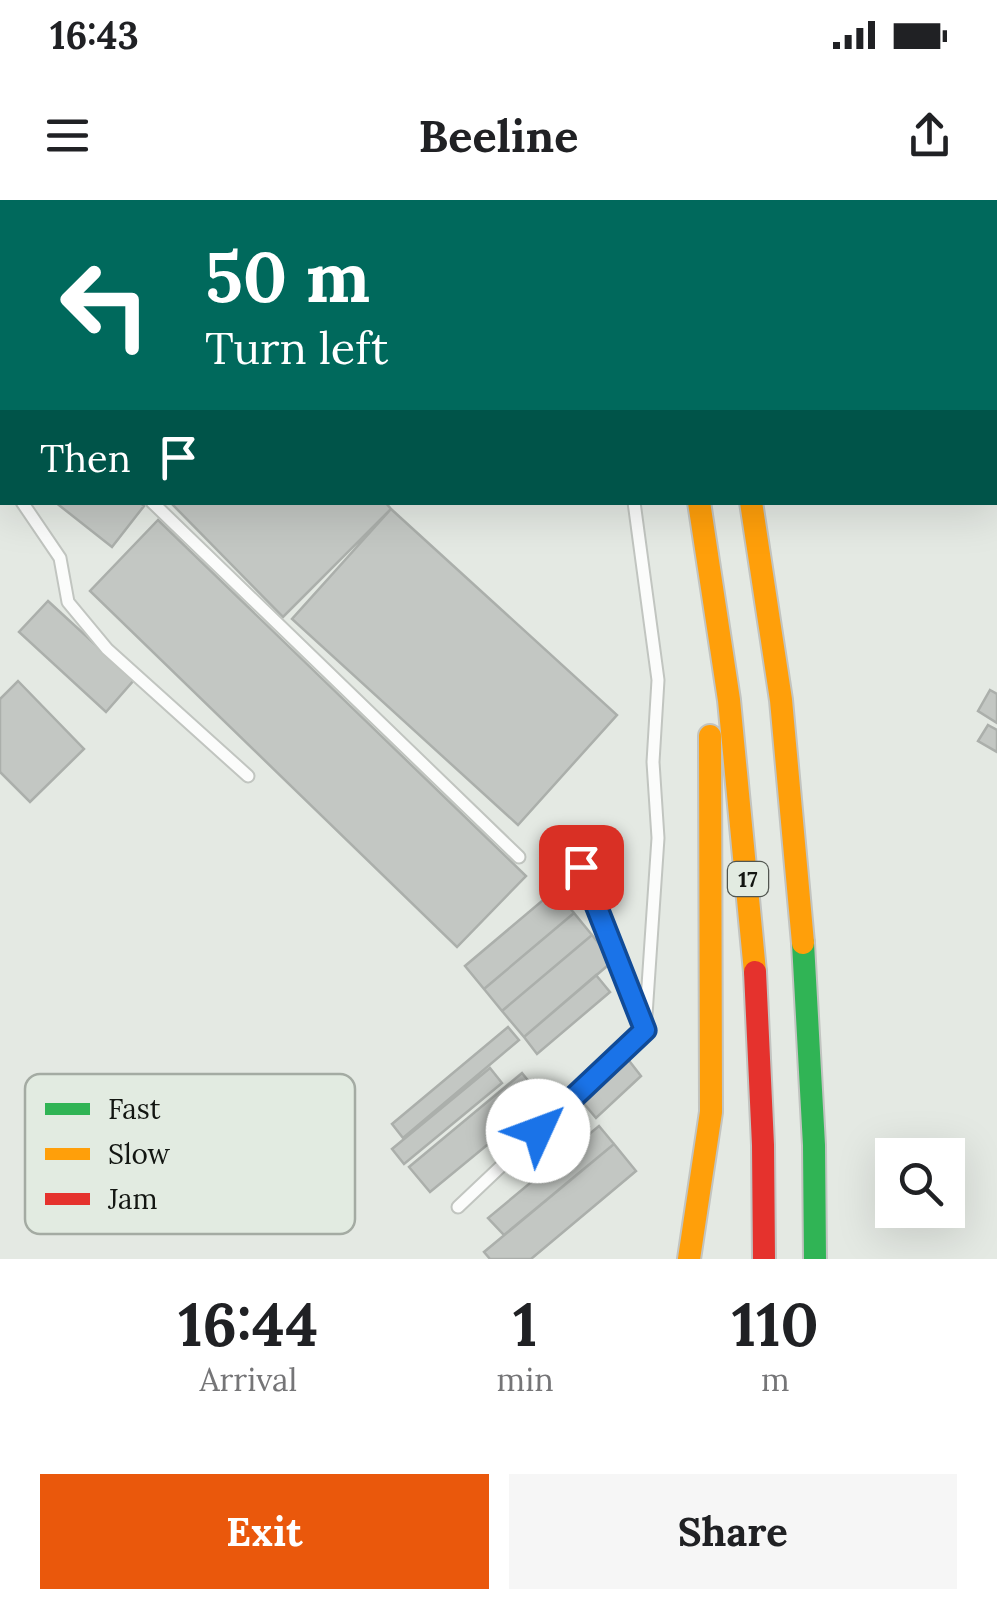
<!DOCTYPE html>
<html lang="en">
<head>
<meta charset="utf-8">
<style>
	body { margin:0; font-family:Lora,serif; background:#f6f6f6; color:#202124; height:100vh; display:flex; flex-direction:column; font-size:38px; white-space:nowrap }
	* { box-sizing:border-box; margin:0 }
	p { font-size:32px; color:#757577 }
	.icon { flex:none; width:55px; height:55px; fill:none; stroke:currentColor; stroke-width:2; stroke-linecap:round; stroke-linejoin:round }
	.map { position:relative; height:1059px; overflow:hidden }
	.sheet { display:flex; flex-direction:column; background:#fff; flex:1 }
	.sheet>* { flex:none }
	.banner { position:absolute; left:0px; top:0px; width:998px; height:305px; box-shadow:0 10px 40px #0002; background:#00695c; color:#fff; overflow:hidden }
	.controls { position:absolute; left:875px; top:938px; display:grid; gap:20px }
	.controls a { display:grid; place-items:center; width:90px; height:90px; border-radius:0px; background:#fff; box-shadow:0 10px 40px #0002; font-size:50px }
	.pin { position:absolute; display:grid; place-items:center; width:85px; height:85px; color:#fff; margin:-42px; border-radius:20px; box-shadow:0 5px 15px #0006 }
	.me { position:absolute; width:110px; margin:-55px; rotate:47deg; stroke-linejoin:round; filter:drop-shadow(0 0 8px #0008) }
	.turn { display:flex; align-items:center; gap:35px; height:210px; padding:0 40px; font-size:45px }
	.turn .icon { width:130px; height:130px; stroke-width:2.5 }
	.turn b { display:block; font-size:70px; line-height:85px }
	.then { display:flex; align-items:center; height:95px; padding:0 40px; background:#0003; gap:20px; font-size:38px }
	.eta { display:flex; justify-content:space-evenly; align-items:center; height:170px; text-align:center }
	.eta b { font-size:60px; font-weight:800; line-height:70px }
	.button { display:flex; gap:20px; margin-top:auto; padding:20px 40px }
	.button a { flex:1; height:115px; border-radius:0px; background:#ea580c; color:#fff; font-size:40px; font-weight:800; line-height:115px; text-align:center }
	.button a+a { background:#f6f6f6; color:#202124 }
	.status { display:flex; justify-content:space-between; align-items:center; height:70px; padding:0 50px; background:#fff; direction:ltr }
	.status svg { height:28px; fill:currentColor }
	header { display:flex; justify-content:space-between; align-items:center; height:130px; padding:0 40px; background:#fff; font-size:45px; font-weight:800 }
	.map>svg:first-child { display:block }
	.building { fill:#c3c7c3; stroke:#abafab; stroke-width:2.5 }
	.lines { fill:none; stroke-linecap:round; stroke-linejoin:round }
	.lane-casing { stroke:#c1c5c0; stroke-width:15 }
	.fast-casing { stroke:#c2c4c1; stroke-width:26 }
	.slow-casing { stroke:#c2c4c1; stroke-width:26 }
	.jam-casing { stroke:#c2c4c1; stroke-width:26 }
	.lane { stroke:#fbfcfb; stroke-width:11 }
	.fast { stroke:#30b455; stroke-width:22 }
	.slow { stroke:#ff9f0a; stroke-width:22 }
	.jam { stroke:#e5322d; stroke-width:22 }
	.route-casing { stroke:#114b97; stroke-width:25 }
	.route { stroke:#1a73e8; stroke-width:18 }
	.labels { text-anchor:middle; dominant-baseline:central; stroke-width:9; stroke-linejoin:round; paint-order:stroke }
	.shield { fill:#e2ebe1; stroke:#515650; stroke-width:2.5 }
	.shield-label { font-size:22px; font-weight:bold; fill:#131612 }
	.key { fill:#e2ebe1; stroke:#a4aba3; stroke-width:2.5 }
	.key-label { font-size:28px; fill:#131612 }
</style>
</head>
<body>
<div class="status"><b>16:43</b><svg viewBox="0 0 49 12"><path d="M0 12V9h3v3zM5 12V6h3v6zM10 12V3h3v9zM15 12V0h3v12zM26 1h20v11H26zM47 4h2v5h-2z"/></svg></div>
<header><svg class="icon" aria-label="menu" viewBox="0 0 24 24"><path d="M4 6h16M4 12h16M4 18h16"/></svg>Beeline<svg class="icon" aria-label="share" viewBox="0 0 24 24"><path d="M12 15V3M7 8l5-5 5 5M5 13v7h14v-7"/></svg></header>
<div class="map">
<svg width="997" height="1059" viewBox="0 0 997 1059">
	<rect width="100%" height="100%" fill="#e4e9e3"/>
	<!-- building -->
	<path class="building" d="M55 302H140L144 306 112 347Z
		M170 302H385L391 309 283 417Z
		M391 309 617 515 518 625 292 419Z
		M158 320 526 676 457 747 90 391Z
		M48 401 134 480 106 512 19 432Z
		M18 481 84 549 30 602 0 572V499Z
		M990 490 997 494V523L978 511Z
		M988 525 997 530V552L978 541Z
		M555 690 574 713 484 789 465 766Z
		M574 713 592 735 502 811 484 789Z
		M592 735 613 761 524 837 502 811Z
		M596 775 610 792 537 854 524 837Z
		M508 827 519 840 403 938 392 924Z
		M627 858 641 876 596 918 581 900Z
		M490 868 502 883 404 964 392 949Z
		M522 873 543 899 430 992 409 967Z
		M599 926 614 944 504 1035 488 1018Z
		M614 944 636 971 531 1059H490L484 1052Z"/>
	<g class="lines">
		<!-- lane casing -->
		<g class="lane-casing">
			<path id="lane" d="M149 0 150 2
				M581 0 582 2
				M797 0 798 2
				M0 248 2 243
				M0 267 2 271
				M22 302 60 358 68 402 107 449 248 576
				M152 302 519 657
				M581 667 644 826
				M458 1007 645 830 658 638 653 562 658 480 634 302"/>
		</g>
		<!-- fast casing -->
		<g class="fast-casing">
			<path id="fast" d="M995 88 997 97
				M803 743 814 945 815 1059"/>
		</g>
		<!-- slow casing -->
		<g class="slow-casing">
			<path id="slow" d="M635 0V2
				M975 0 976 2
				M699 302 729 500 755 772
				M751 302 781 500 803 743
				M689 1059 711 912 710 536"/>
		</g>
		<!-- jam casing -->
		<g class="jam-casing">
			<path id="jam" d="M687 0V2
				M755 772 763 945 764 1059"/>
		</g>
		<!-- lane -->
		<use href="#lane" class="lane"/>
		<!-- fast -->
		<use href="#fast" class="fast"/>
		<!-- slow -->
		<use href="#slow" class="slow"/>
		<!-- jam -->
		<use href="#jam" class="jam"/>
	</g>
	<g class="lines">
		<!-- route casing -->
		<g class="route-casing">
			<path id="route" d="M538 931 645 830 581 667"/>
		</g>
		<!-- route -->
		<use href="#route" class="route"/>
	</g>
	<g class="labels">
		<!-- shield labels -->
		<rect class="shield" x="728" y="662" width="40" height="34" rx="8"/>
		<g class="shield-label">
			<text x="748" y="679">17</text>
		</g>
	</g>
	<!-- legend -->
	<rect x="25" y="874" width="330" height="160" rx="15" class="key"/>
	<rect x="45" y="903" width="45" height="12" fill="#30b455"/>
	<rect x="45" y="948" width="45" height="12" fill="#ff9f0a"/>
	<rect x="45" y="993" width="45" height="12" fill="#e5322d"/>
	<g class="key-label">
		<text x="108" y="919">Fast</text>
		<text x="108" y="964">Slow</text>
		<text x="108" y="1009">Jam</text>
	</g>
</svg>
<div class="controls">
<a><svg class="icon" aria-label="search" viewBox="0 0 24 24"><circle cx="10" cy="10" r="6"/><path d="M15 15l6 6"/></svg></a>
</div>
<div class="pin" style="left:581px;top:667px;background:#d93025"><svg class="icon" aria-label="arrive" viewBox="0 0 24 24"><path d="M6 21V4h12l-3 4 3 4H6"/></svg></div>
<svg class="me" style="left:538px;top:931px" viewBox="-20 -20 40 40"><circle r="19" fill="#fff"/><path d="M0-13L10 11 0 6-10 11z" fill="#1a73e8"/></svg>
<div class="banner">
<div class="turn"><svg class="icon" aria-label="left" viewBox="0 0 24 24"><path d="M17 20v-9H6M10 6l-5 5 5 5"/></svg><div><b>50 m</b>Turn left</div></div>
<div class="then">Then<svg class="icon" aria-label="arrive" viewBox="0 0 24 24"><path d="M6 21V4h12l-3 4 3 4H6"/></svg></div>
</div>
</div>
<section class="sheet">
<div class="eta">
<div><b>16:44</b><p>Arrival</p></div>
<div><b>1</b><p>min</p></div>
<div><b>110</b><p>m</p></div>
</div>
<div class="button"><a>Exit</a><a>Share</a></div>
</section>
</body>
</html>
